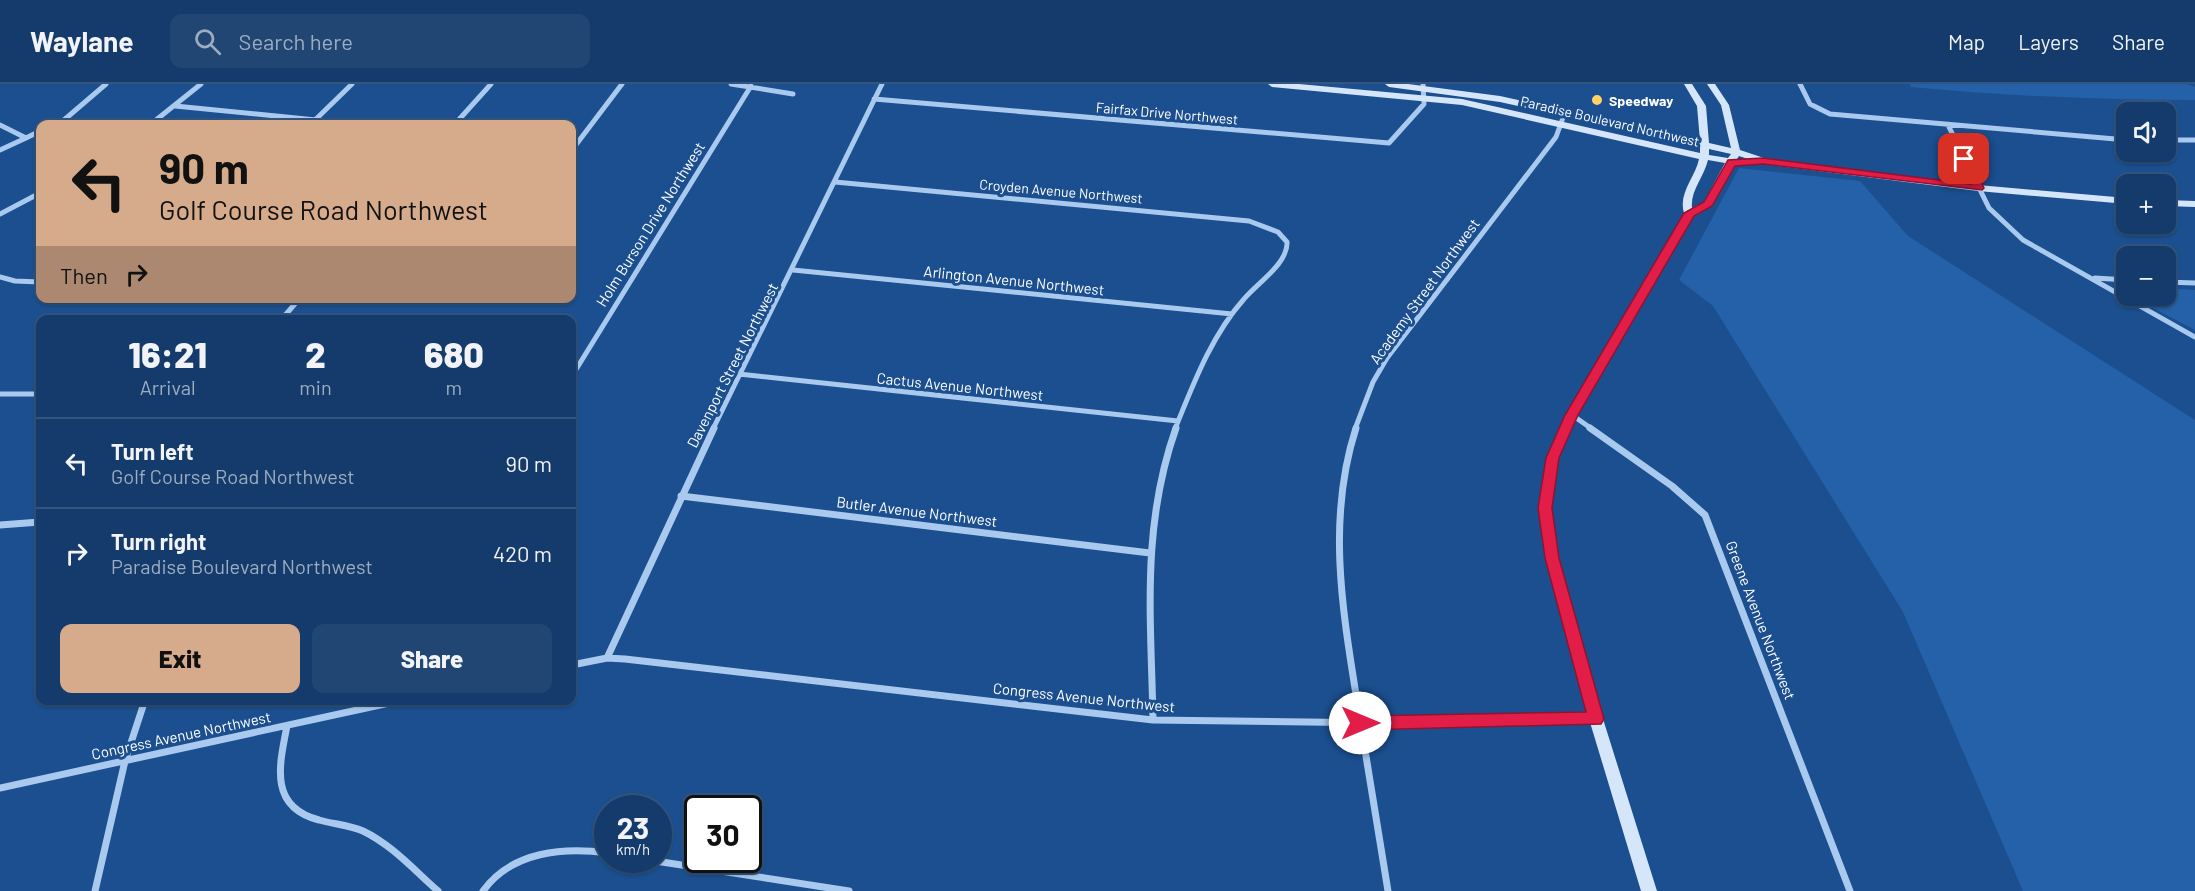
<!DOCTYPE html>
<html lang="en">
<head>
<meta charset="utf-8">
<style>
	body { margin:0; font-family:Barlow,sans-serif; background:#214673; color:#f1f3f6; height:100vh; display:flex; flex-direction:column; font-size:22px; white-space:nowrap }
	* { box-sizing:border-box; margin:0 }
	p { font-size:20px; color:#9dadc1 }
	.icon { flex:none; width:33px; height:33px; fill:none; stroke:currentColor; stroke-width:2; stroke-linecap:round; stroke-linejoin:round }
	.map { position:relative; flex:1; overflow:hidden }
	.panel { position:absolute; left:36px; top:231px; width:540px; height:390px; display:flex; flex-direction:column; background:#143b6b; border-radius:12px; box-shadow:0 2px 4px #0004,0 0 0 2px #33557e }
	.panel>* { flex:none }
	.banner { position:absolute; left:36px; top:36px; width:540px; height:183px; border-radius:12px; box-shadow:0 2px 4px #0004,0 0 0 2px #33557e; background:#d6ab8b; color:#111; overflow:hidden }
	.fabs { position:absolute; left:2116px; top:18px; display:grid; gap:12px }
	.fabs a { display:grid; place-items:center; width:60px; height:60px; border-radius:12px; background:#143b6b; box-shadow:0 2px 4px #0004,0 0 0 2px #33557e; font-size:30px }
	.speed { position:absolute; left:594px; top:711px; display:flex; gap:12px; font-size:30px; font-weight:700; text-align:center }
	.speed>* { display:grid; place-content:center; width:78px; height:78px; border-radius:50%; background:#143b6b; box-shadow:0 2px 4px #0004,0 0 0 2px #33557e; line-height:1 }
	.speed small { font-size:15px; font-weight:400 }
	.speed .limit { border:3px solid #111; border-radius:9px; background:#fff; color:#111 }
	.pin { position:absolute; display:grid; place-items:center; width:51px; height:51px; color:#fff; margin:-26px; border-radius:12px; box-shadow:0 3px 9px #0006 }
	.me { position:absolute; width:66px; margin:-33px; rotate:90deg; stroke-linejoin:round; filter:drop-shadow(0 0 4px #0008) }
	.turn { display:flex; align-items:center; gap:21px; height:126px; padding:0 24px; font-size:27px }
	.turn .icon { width:78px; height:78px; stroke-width:2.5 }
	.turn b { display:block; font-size:42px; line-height:51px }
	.then { display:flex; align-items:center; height:57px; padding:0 24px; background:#0003; gap:12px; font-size:22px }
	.eta { display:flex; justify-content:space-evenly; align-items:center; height:102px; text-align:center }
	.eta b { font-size:36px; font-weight:800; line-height:42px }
	.primary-button { display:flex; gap:12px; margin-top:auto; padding:12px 24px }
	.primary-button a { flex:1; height:69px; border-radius:12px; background:#d6ab8b; color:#111; font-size:24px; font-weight:800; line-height:69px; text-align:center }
	.primary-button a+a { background:#214673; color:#f1f3f6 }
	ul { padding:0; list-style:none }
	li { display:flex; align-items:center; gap:18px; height:90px; padding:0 24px; border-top:2px solid #33557e }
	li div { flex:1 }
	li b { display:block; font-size:22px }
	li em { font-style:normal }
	header { display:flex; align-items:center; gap:36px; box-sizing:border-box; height:84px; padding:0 30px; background:#143b6b; border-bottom:2px solid #33557e }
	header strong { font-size:28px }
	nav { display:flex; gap:33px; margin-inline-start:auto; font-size:21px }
	.search { width:420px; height:54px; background:#214673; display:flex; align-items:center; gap:15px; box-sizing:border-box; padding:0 21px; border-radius:12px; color:#9dadc1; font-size:22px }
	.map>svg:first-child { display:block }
	.green { fill:#2461a8 }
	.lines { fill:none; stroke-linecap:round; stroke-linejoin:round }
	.street-far1 { stroke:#a9c9ee; stroke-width:5 }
	.street { stroke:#a9c9ee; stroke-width:7 }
	.secondary { fill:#d6e6fa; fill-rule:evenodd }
	.route { fill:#e11d48; stroke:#92132f; stroke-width:1.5 }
	.poi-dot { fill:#ffd166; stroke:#1b4f8f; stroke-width:2 }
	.labels { text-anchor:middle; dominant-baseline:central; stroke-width:6; stroke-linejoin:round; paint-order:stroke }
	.far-poi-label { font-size:14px; font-weight:bold; fill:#fff; stroke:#1b4f8f; text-anchor:start }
	.far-street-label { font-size:14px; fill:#fff; stroke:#1b4f8f }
	.street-label { font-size:15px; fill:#fff; stroke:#1b4f8f }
</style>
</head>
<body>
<header>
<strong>Waylane</strong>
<div class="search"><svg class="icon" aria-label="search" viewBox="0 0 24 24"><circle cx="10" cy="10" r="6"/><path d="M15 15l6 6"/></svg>Search here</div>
<nav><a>Map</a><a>Layers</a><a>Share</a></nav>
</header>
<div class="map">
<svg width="2195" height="807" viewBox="0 0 2195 807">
	<rect width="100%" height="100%" fill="#1b4f8f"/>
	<!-- green -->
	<path class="green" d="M1910 0H2187L2195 3V16C2100 16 2006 12 1911 3Z
		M1739 84 1860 97 1908 152 2195 336V807H2023L1903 528 1713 222 1679 196Z
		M2166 204 2195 206V246L2130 212H2166Z"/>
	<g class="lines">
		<!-- street-far1 -->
		<path class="street-far1" d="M731 0 793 10
			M1800 0 1810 20 1830 30 2127 56
			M874 15 1389 59 1424 20 1423 0
			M175 22 316 36
			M54 40 64 36 106 0
			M151 40 201 0
			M311 40 352 0
			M455 40 491 0
			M0 41 26 54 40 47
			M1948 41 1989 124 2023 156 2195 253
			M2166 56H2195
			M0 66 26 54
			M572 66 622 0
			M835 98 1249 137 1278 148 1287 158C1288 180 1257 199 1244 215 1211 252 1193 301 1175 345
			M0 130 40 109
			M793 186 1232 230
			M0 193 15 197 40 198
			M2095 194 2127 196
			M2166 198 2195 199
			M281 236 300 214
			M739 290 1178 337
			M572 292 751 2
			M0 310H40
			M1572 331 1592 345
			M713 345 882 0
			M1355 345 1373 298 1387 274 1556 53 1564 31"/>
		<!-- street -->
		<path class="street" d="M1356 344C1326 437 1343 529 1358 623 1368 684 1378 746 1388 807
			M1590 344 1672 402 1705 431 1850 807
			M681 412 1150 469
			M0 441 40 438
			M607 574 714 344
			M572 581 607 574 625 575 1153 636 1381 639 1596 635
			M1153 636C1151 533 1141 443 1176 344
			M287 642C279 682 269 723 319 736 333 740 349 741 363 747 392 761 414 786 438 807
			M0 704 403 616
			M649 776 849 807
			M95 807 125 677 145 616
			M483 807C512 767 564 763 608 769"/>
		<!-- secondary -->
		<path class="secondary" d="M1268 0H1299L1462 15 1700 69V63L1500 18 1389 3 1385 0H1408L1500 12 1700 57 1697 22 1684 0H1692L1706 22 1709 59 1731 64 1721 21 1707 0H1715L1729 21 1740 66 1764 74 1978 101 2127 114V120L1978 107 1763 80 1739 72 1737 75 1743 78 1741 80H1734L1711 122 1693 131 1578 331 1559 374 1551 424 1558 474 1603 635 1657 807H1641L1589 635 1546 474 1539 424 1547 374 1566 331 1684 129C1678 109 1695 94 1699 75L1462 21 1272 3ZM1709 65 1731 70 1728 74 1709 71ZM1708 76 1725 79 1704 118 1692 124C1690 107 1704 93 1708 76Z
			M2166 116 2195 117V123L2166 122Z"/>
	</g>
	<!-- route -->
	<path class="route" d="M1964 72 1970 75 1984 104 1982 106 1763 80 1735 82 1712 122 1694 132 1578 331 1559 374 1552 424 1559 474 1604 635 1601 640 1360 646 1355 644 1352 639 1355 634 1360 632 1586 628 1545 474 1538 424 1546 374 1565 331 1684 129 1704 118 1728 76 1763 74 1971 100 1959 75Z"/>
	<!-- markers -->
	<circle class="poi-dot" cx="1597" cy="16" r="6"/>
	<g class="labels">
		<!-- far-poi labels -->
		<g class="far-poi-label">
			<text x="1609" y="16">Speedway</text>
		</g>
		<!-- far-street labels -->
		<g class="far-street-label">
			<text transform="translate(1167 29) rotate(5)">Fairfax Drive Northwest</text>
			<text transform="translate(1610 37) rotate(13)">Paradise Boulevard Northwest</text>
			<text transform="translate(1061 107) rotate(5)">Croyden Avenue Northwest</text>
		</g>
		<!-- street labels -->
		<g class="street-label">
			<text transform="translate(650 140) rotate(-58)">Holm Burson Drive Northwest</text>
			<text transform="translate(1014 196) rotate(6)">Arlington Avenue Northwest</text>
			<text transform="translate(1424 207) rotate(-54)">Academy Street Northwest</text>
			<text transform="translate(732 281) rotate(-63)">Davenport Street Northwest</text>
			<text transform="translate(960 302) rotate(6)">Cactus Avenue Northwest</text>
			<text transform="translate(917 427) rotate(7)">Butler Avenue Northwest</text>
			<text transform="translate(1761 536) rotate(69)">Greene Avenue Northwest</text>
			<text transform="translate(1084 613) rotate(6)">Congress Avenue Northwest</text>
			<text transform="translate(181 651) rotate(-12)">Congress Avenue Northwest</text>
		</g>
	</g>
</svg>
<div class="fabs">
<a><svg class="icon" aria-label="sound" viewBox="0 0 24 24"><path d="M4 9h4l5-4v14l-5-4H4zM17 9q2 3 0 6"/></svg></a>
<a>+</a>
<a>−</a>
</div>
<div class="speed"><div>23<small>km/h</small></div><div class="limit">30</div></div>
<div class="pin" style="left:1964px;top:75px;background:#d93025"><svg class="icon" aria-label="arrive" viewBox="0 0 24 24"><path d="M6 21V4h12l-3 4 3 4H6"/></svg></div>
<svg class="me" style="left:1360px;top:639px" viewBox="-20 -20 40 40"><circle r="19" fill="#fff"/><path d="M0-13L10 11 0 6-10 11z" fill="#e11d48"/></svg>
<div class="banner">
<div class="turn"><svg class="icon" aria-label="left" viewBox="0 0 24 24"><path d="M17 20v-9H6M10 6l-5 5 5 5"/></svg><div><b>90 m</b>Golf Course Road Northwest</div></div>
<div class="then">Then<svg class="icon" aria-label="right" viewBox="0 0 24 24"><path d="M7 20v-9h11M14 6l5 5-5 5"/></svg></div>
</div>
<section class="panel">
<div class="eta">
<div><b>16:21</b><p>Arrival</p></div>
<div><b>2</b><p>min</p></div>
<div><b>680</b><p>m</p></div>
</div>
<ul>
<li><svg class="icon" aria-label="left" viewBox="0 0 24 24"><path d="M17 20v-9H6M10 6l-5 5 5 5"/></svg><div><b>Turn left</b><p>Golf Course Road Northwest</p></div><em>90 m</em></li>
<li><svg class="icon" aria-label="right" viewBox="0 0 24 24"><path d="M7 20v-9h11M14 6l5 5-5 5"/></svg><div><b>Turn right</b><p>Paradise Boulevard Northwest</p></div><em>420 m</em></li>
</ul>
<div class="primary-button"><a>Exit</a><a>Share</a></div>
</section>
</div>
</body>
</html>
